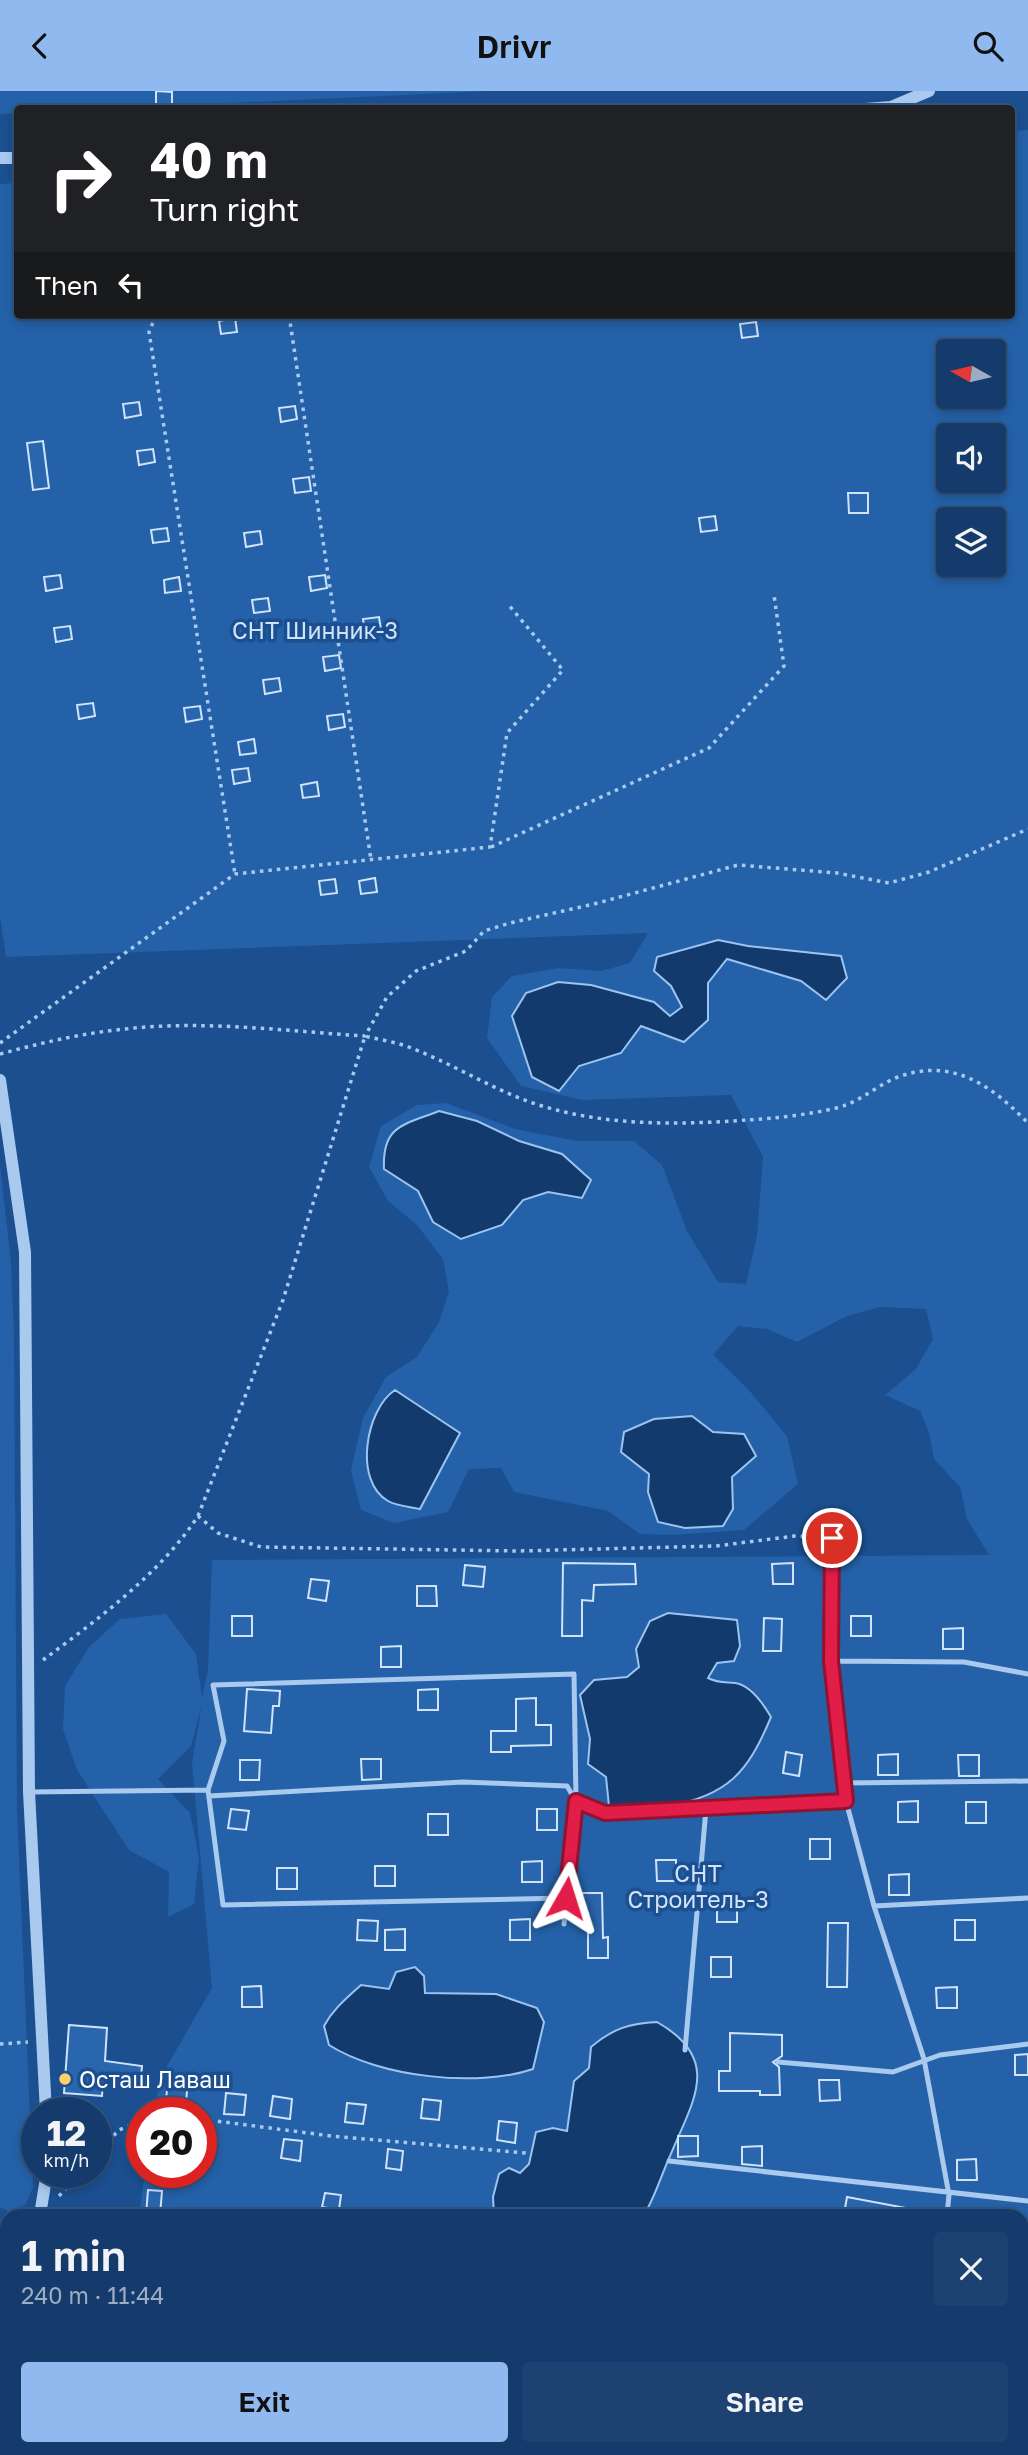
<!DOCTYPE html>
<html lang="en">
<head>
<meta charset="utf-8">
<style>
	body { margin:0; font-family:"Golos Text",sans-serif; background:#1d4271; color:#f1f3f6; height:100vh; display:flex; flex-direction:column; font-size:26px; white-space:nowrap }
	* { box-sizing:border-box; margin:0 }
	p { font-size:23px; color:#9dadc1 }
	.icon { flex:none; width:38px; height:38px; fill:none; stroke:currentColor; stroke-width:2; stroke-linecap:round; stroke-linejoin:round }
	.map { position:relative; flex:1; overflow:hidden }
	.side { position:absolute; left:0px; top:2118px; width:1029px; height:247px; display:flex; flex-direction:column; background:#143b6b; border-radius:21px 21px 0 0; box-shadow:0 4px 10px #0003,0 0 0 2px #33557e }
	.side>* { flex:none }
	.banner { position:absolute; left:14px; top:14px; width:1001px; height:214px; border-radius:7px; box-shadow:0 4px 10px #0003,0 0 0 2px #33557e; background:#202124; color:#fff; overflow:hidden }
	.needle { width:46px; rotate:278deg }
	.controls { position:absolute; left:936px; top:248px; display:grid; gap:14px }
	.controls a { display:grid; place-items:center; width:70px; height:70px; border-radius:7px; background:#143b6b; box-shadow:0 4px 10px #0003,0 0 0 2px #33557e; font-size:35px }
	.speed { position:absolute; left:21px; top:2006px; display:flex; gap:14px; font-size:35px; font-weight:700; text-align:center }
	.speed>* { display:grid; place-content:center; width:91px; height:91px; border-radius:50%; background:#143b6b; box-shadow:0 4px 10px #0003,0 0 0 2px #33557e; line-height:1 }
	.speed small { font-size:18px; font-weight:400 }
	.speed .limit { border:10px solid #d22; background:#fff; color:#111 }
	.pin { position:absolute; display:grid; place-items:center; width:60px; height:60px; color:#fff; margin:-30px; border:4px solid #fff; border-radius:50%; box-shadow:0 2px 7px #0007 }
	.me { position:absolute; width:77px; margin:-38px; rotate:6deg; stroke-linejoin:round; filter:drop-shadow(0 0 5px #0008) }
	.turn { display:flex; align-items:center; gap:24px; height:147px; padding:0 21px; font-size:32px }
	.turn .icon { width:91px; height:91px; stroke-width:2.5 }
	.turn b { display:block; font-size:49px; line-height:60px }
	.then { display:flex; align-items:center; height:66px; padding:0 21px; background:#0003; gap:14px; font-size:26px }
	.round { display:grid; place-items:center; flex:none; width:74px; height:74px; border-radius:7px; background:#1d4271 }
	.head { display:flex; align-items:center; justify-content:space-between; height:119px; padding:0 21px }
	h1 { font-size:42px; font-weight:600; line-height:52px }
	.button { display:flex; gap:14px; margin-top:auto; padding:14px 21px }
	.button a { flex:1; height:80px; border-radius:7px; background:#90b9f0; color:#111; font-size:28px; font-weight:600; line-height:80px; text-align:center }
	.button a+a { background:#1d4271; color:#f1f3f6 }
	header { display:flex; justify-content:space-between; align-items:center; height:91px; padding:0 21px; background:#90b9f0; color:#111; font-size:32px; font-weight:600 }
	.map>svg:first-child { display:block }
	.green { fill:#2461a8; fill-rule:evenodd }
	.water { fill:#123a6d; stroke:#9cc4f0; stroke-width:2 }
	.building { fill:#2a66ad; stroke:#cfe3fa; stroke-width:2 }
	.lines { fill:none; stroke-linecap:round; stroke-linejoin:round }
	.path { stroke:#a9c9ee; stroke-width:3.5; stroke-dasharray:3.5 5; stroke-linecap:butt }
	.service { stroke:#a9c9ee; stroke-width:5 }
	.minor { stroke:#a9c9ee; stroke-width:7 }
	.tertiary { stroke:#a9c9ee; stroke-width:12 }
	.route-casing { stroke:#92132f; stroke-width:18 }
	.route { stroke:#e11d48; stroke-width:12 }
	.poi-dot { fill:#ffd166; stroke:#1b4f8f; stroke-width:2.5 }
	.labels { text-anchor:middle; dominant-baseline:central; stroke-width:7; stroke-linejoin:round; paint-order:stroke }
	.park-label { font-size:23px; fill:#cfe3fa; stroke:#1b4f8f }
	.poi-label { font-size:23px; fill:#fff; stroke:#1b4f8f; text-anchor:start }
</style>
</head>
<body>
<header><svg class="icon" aria-label="back" viewBox="0 0 24 24"><path d="M15 5l-7 7 7 7"/></svg>Drivr<svg class="icon" aria-label="search" viewBox="0 0 24 24"><circle cx="10" cy="10" r="6"/><path d="M15 15l6 6"/></svg></header>
<div class="map">
<svg width="1028" height="2364" viewBox="0 0 1028 2364">
	<rect width="100%" height="100%" fill="#1b4f8f"/>
	<!-- green -->
	<path class="green" d="M0 0H489L122 17 18 18 17 22 0 23Z
		M1028 39V2258L1022 2257V2124H139L145 2081H201V2021H154L160 1987 212 1897 192 1671 202 1613 191 1655 158 1688 190 1722 199 1767 194 1813 168 1826 169 1781 129 1759 77 1679 63 1638 65 1595 89 1556 120 1528 166 1523 196 1563 202 1607 208 1579 212 1469 989 1464 967 1428 960 1396 934 1368 929 1341 920 1320 885 1304 916 1278 933 1248 926 1218 880 1216 847 1225 797 1251 767 1238 738 1235 713 1264 748 1298 787 1345 798 1393 744 1439 673 1444 640 1443 608 1420 514 1401 501 1377 469 1378 448 1421 394 1432 361 1419 351 1379 363 1327 386 1286 417 1266 439 1231 449 1201 443 1168 417 1134 388 1110 369 1076 381 1035 417 1014 446 1012 515 1038 577 1050H634L662 1074 687 1140 718 1191 746 1193 757 1145 763 1066 731 1004 582 1009 521 995 487 947 492 906 512 885 558 877 601 880 630 872 648 842 6 866 0 826V93L17 92 18 224H1012V40ZM948 261H994V306H948ZM948 345H994V390H948ZM948 429H994V474H948Z
		M0 1074 11 1172 14 1246 17 1719 33 2096 26 2113 10 2121 0 2116Z
		M1022 2306 1028 2307V2364H75L73 2357H1022Z"/>
	<!-- water -->
	<path class="water" d="M718 849 748 855 841 865 847 887 826 909 801 890 727 868 708 892V929L684 951 641 935 621 962 579 975 559 1000 532 986 512 925 526 902 558 891 591 894 654 911 670 925 682 916 671 895 654 880 657 866Z
		M439 1020 477 1030 519 1050 562 1063 591 1089 582 1107 548 1101 523 1109 502 1134 461 1148 433 1131 418 1100 384 1078C382 1034 404 1034 439 1020Z
		M395 1299 460 1342 420 1418C411 1416 396 1415 388 1410 353 1390 366 1318 395 1299Z
		M692 1325 713 1341 744 1343 756 1365 732 1386 733 1418 723 1435 685 1437 658 1431 648 1401 649 1383 621 1361 624 1341 654 1328Z
		M668 1522 737 1529 740 1555 734 1570 717 1572 708 1587C718 1592 724 1591 735 1592 751 1594 764 1614 771 1626 748 1681 728 1705 668 1715 648 1719 628 1721 609 1715L606 1686 588 1673 590 1648 580 1604 594 1589 627 1586 639 1576 636 1558 650 1530Z
		M415 1876 424 1885 425 1902 496 1903 537 1917 544 1931 533 1978C478 1997 379 1986 329 1954L324 1935C333 1918 347 1907 361 1894L389 1898 396 1881Z
		M657 1931C724 1969 692 2011 670 2065 661 2085 655 2106 644 2124H494L493 2106 499 2083 509 2077 520 2082 529 2073 536 2041 553 2037 567 2040 574 1990 589 1977 591 1956C612 1938 630 1932 657 1931Z"/>
	<!-- building -->
	<path class="building" d="M156 0 172 1V18H156Z
		M235 227 237 241 221 243 219 230Z
		M756 231 758 245 742 247 740 233Z
		M139 311 141 324 125 327 123 313Z
		M295 315 297 328 281 331 279 317Z
		M43 350 49 397 33 399 27 352Z
		M153 358 155 371 139 374 137 360Z
		M309 386 311 400 295 402 293 388Z
		M848 402H868V422H849Z
		M715 425 717 439 701 441 699 427Z
		M167 437 169 450 153 452 151 439Z
		M260 440 262 453 246 456 244 442Z
		M60 484 62 497 46 500 44 486Z
		M325 484 327 497 311 500 309 486Z
		M179 486 181 500 165 502 164 489Z
		M268 507 270 520 254 522 252 509Z
		M379 526 381 539 365 542 363 528Z
		M70 535 72 548 56 551 54 537Z
		M339 564 341 577 325 580 323 566Z
		M279 587 281 600 265 603 263 589Z
		M93 612 95 625 79 628 77 614Z
		M200 615 202 628 186 631 184 617Z
		M343 623 345 636 329 639 327 625Z
		M254 648 256 662 240 664 238 651Z
		M248 677 250 690 234 693 232 679Z
		M317 691 319 705 303 707 301 694Z
		M375 787 377 801 361 803 359 790Z
		M335 788 337 802 321 804 319 790Z
		M563 1472 635 1473 636 1493 594 1494 593 1510 582 1509V1545H562Z
		M793 1472V1493H773L772 1473Z
		M465 1474 485 1476 483 1496 463 1494Z
		M311 1488 329 1490 326 1510 308 1507Z
		M417 1495H436L437 1515H417Z
		M232 1525H252V1545H232Z
		M851 1525H871V1545H851Z
		M764 1527 782 1528 781 1560H763Z
		M963 1537V1558H943V1538Z
		M401 1555V1576H381V1556Z
		M247 1598 280 1600 279 1615H273L271 1642 244 1640Z
		M438 1598V1619H418V1599Z
		M536 1607V1634H551V1654L511 1655V1661H491V1640H516V1608Z
		M786 1661 802 1664 799 1685 783 1682Z
		M898 1663V1684H878V1664Z
		M958 1664H979V1685H959Z
		M361 1668H381V1688L362 1689Z
		M240 1669H260L259 1689H240Z
		M918 1710V1731H898V1711Z
		M966 1711H986V1732H966Z
		M231 1718 249 1720 246 1739 228 1737Z
		M537 1718H557V1739H537Z
		M428 1723H448V1744H428Z
		M810 1748H830V1768H810Z
		M656 1769H676V1790H657Z
		M542 1770V1791H522V1771Z
		M375 1775H395V1795H375Z
		M277 1777H297V1798H277Z
		M909 1783V1804H889V1784Z
		M582 1802H602L603 1847 608 1846V1867H588V1822H582Z
		M737 1810V1831H717V1811Z
		M530 1828V1849H510V1829Z
		M358 1829 378 1830 377 1850 357 1849Z
		M955 1829H975V1849H955Z
		M828 1832H848L847 1896H827Z
		M405 1838V1859H385V1839Z
		M711 1866H731V1886H711Z
		M261 1895 262 1916H242V1896Z
		M957 1896V1917H937L936 1897Z
		M69 1934 107 1937 105 1970 142 1975 140 1995 103 1990 102 2005 64 2002Z
		M730 1942 782 1944V1965L773 1971 779 1976 780 2004H760V2000H719V1980H730Z
		M1028 1963V1984H1015V1964Z
		M168 1989 188 1990 186 2011 166 2009Z
		M819 1989H839L840 2009 820 2010Z
		M226 2002 246 2004 244 2024 224 2023Z
		M273 2005 292 2008 290 2028 270 2025Z
		M423 2008 441 2010 439 2029 421 2027Z
		M347 2012 366 2014 363 2033 345 2031Z
		M499 2030 517 2032 515 2052 497 2049Z
		M678 2045H698V2065L678 2066Z
		M284 2048 302 2050 300 2070 281 2067Z
		M762 2055V2075L742 2073V2056Z
		M388 2058 403 2060 401 2079 386 2077Z
		M976 2068 977 2089H957V2069Z
		M148 2099 162 2100 160 2124H146Z
		M325 2102 341 2104 339 2119 322 2116Z
		M847 2106 906 2117 905 2124 844 2123Z"/>
	<g class="lines">
		<!-- path -->
		<path class="path" d="M156 224 149 241 235 783
			M289 224 371 769
			M491 756 709 657 784 575 774 504
			M0 952 235 783 490 756 507 642 563 579 508 513
			M0 963C41 952 83 942 125 938 204 929 286 940 365 945L387 906 416 880 466 860 484 840 510 832 594 813 738 774 837 782 889 792 929 781 1028 738
			M198 1425 283 1209 365 945C380 949 397 951 411 957 456 974 496 1001 542 1015 608 1035 679 1034 747 1029 772 1028 824 1022 846 1014 864 1007 880 993 898 986 953 966 992 995 1028 1032
			M43 1569C97 1529 161 1482 198 1425L218 1442 261 1456 518 1460 716 1455 795 1445 823 1446
			M0 1953 28 1951
			M201 2028 331 2045 526 2062
			M96 2063 119 2039 142 2029
			M59 2105 81 2081
			M161 2357 164 2364
			M306 2357 311 2364"/>
		<!-- service -->
		<path class="service" d="M833 1447 831 1570 846 1710 874 1815 924 1968 949 2104 947 2124
			M831 1570 964 1571 1028 1583
			M844 1692 1028 1690
			M29 1701 208 1699
			M209 1705 463 1691 567 1695 576 1710 605 1722 846 1710
			M874 1815 1028 1807
			M564 1833 576 1710 574 1583 213 1594 224 1650 208 1699 223 1814 566 1807
			M685 1959 706 1718
			M778 1971 893 1981 940 1964 1028 1953
			M669 2070 1028 2110"/>
		<!-- minor -->
		<path class="minor" d="M1022 2290 1028 2291"/>
		<!-- tertiary -->
		<path class="tertiary" d="M865 18 891 16 929 0
			M0 67H18
			M0 989 25 1161 29 1701 46 2021
			M40 2124 47 2081
			M0 2179 7 2235
			M51 2357 54 2364"/>
	</g>
	<g class="lines">
		<!-- route casing -->
		<g class="route-casing">
			<path id="route" d="M566 1807 576 1710 605 1722 846 1710 831 1570 832 1447"/>
		</g>
		<!-- route -->
		<use href="#route" class="route"/>
	</g>
	<!-- markers -->
	<circle class="poi-dot" cx="65" cy="1988" r="7"/>
	<g class="labels">
		<!-- park labels -->
		<g class="park-label">
			<text x="315" y="539">СНТ Шинник-3</text>
			<text x="698" y="1782">СНТ<tspan x="698" dy="26">Строитель-3</tspan></text>
		</g>
		<!-- poi labels -->
		<g class="poi-label">
			<text x="79" y="1988">Осташ Лаваш</text>
		</g>
	</g>
</svg>
<div class="controls">
<a><svg class="needle" viewBox="-14 -14 28 28"><path d="M0-13l5 13h-10z" fill="#e53935"/><path d="M0 13l5-13h-10z" fill="#9dadc1"/></svg></a>
<a><svg class="icon" aria-label="sound" viewBox="0 0 24 24"><path d="M4 9h4l5-4v14l-5-4H4zM17 9q2 3 0 6"/></svg></a>
<a><svg class="icon" aria-label="layers" viewBox="0 0 24 24"><path d="M12 4l9 5-9 5-9-5zM3 14l9 5 9-5"/></svg></a>
</div>
<div class="speed"><div>12<small>km/h</small></div><div class="limit">20</div></div>
<div class="pin" style="left:832px;top:1447px;background:#d93025"><svg class="icon" aria-label="arrive" viewBox="0 0 24 24"><path d="M6 21V4h12l-3 4 3 4H6"/></svg></div>
<svg class="me" style="left:566px;top:1807px" viewBox="-20 -20 40 40"><path d="M0-17L14 15 0 8-14 15z" fill="#e11d48" stroke="#fff" stroke-width="4"/></svg>
<div class="banner">
<div class="turn"><svg class="icon" aria-label="right" viewBox="0 0 24 24"><path d="M7 20v-9h11M14 6l5 5-5 5"/></svg><div><b>40 m</b>Turn right</div></div>
<div class="then">Then<svg class="icon" aria-label="left" viewBox="0 0 24 24"><path d="M17 20v-9H6M10 6l-5 5 5 5"/></svg></div>
</div>
<section class="side">
<div class="head"><div><h1>1 min</h1><p>240 m · 11:44</p></div><a class="round"><svg class="icon" aria-label="close" viewBox="0 0 24 24"><path d="M6 6l12 12M18 6L6 18"/></svg></a></div>
<div class="button"><a>Exit</a><a>Share</a></div>
</section>
</div>
</body>
</html>
